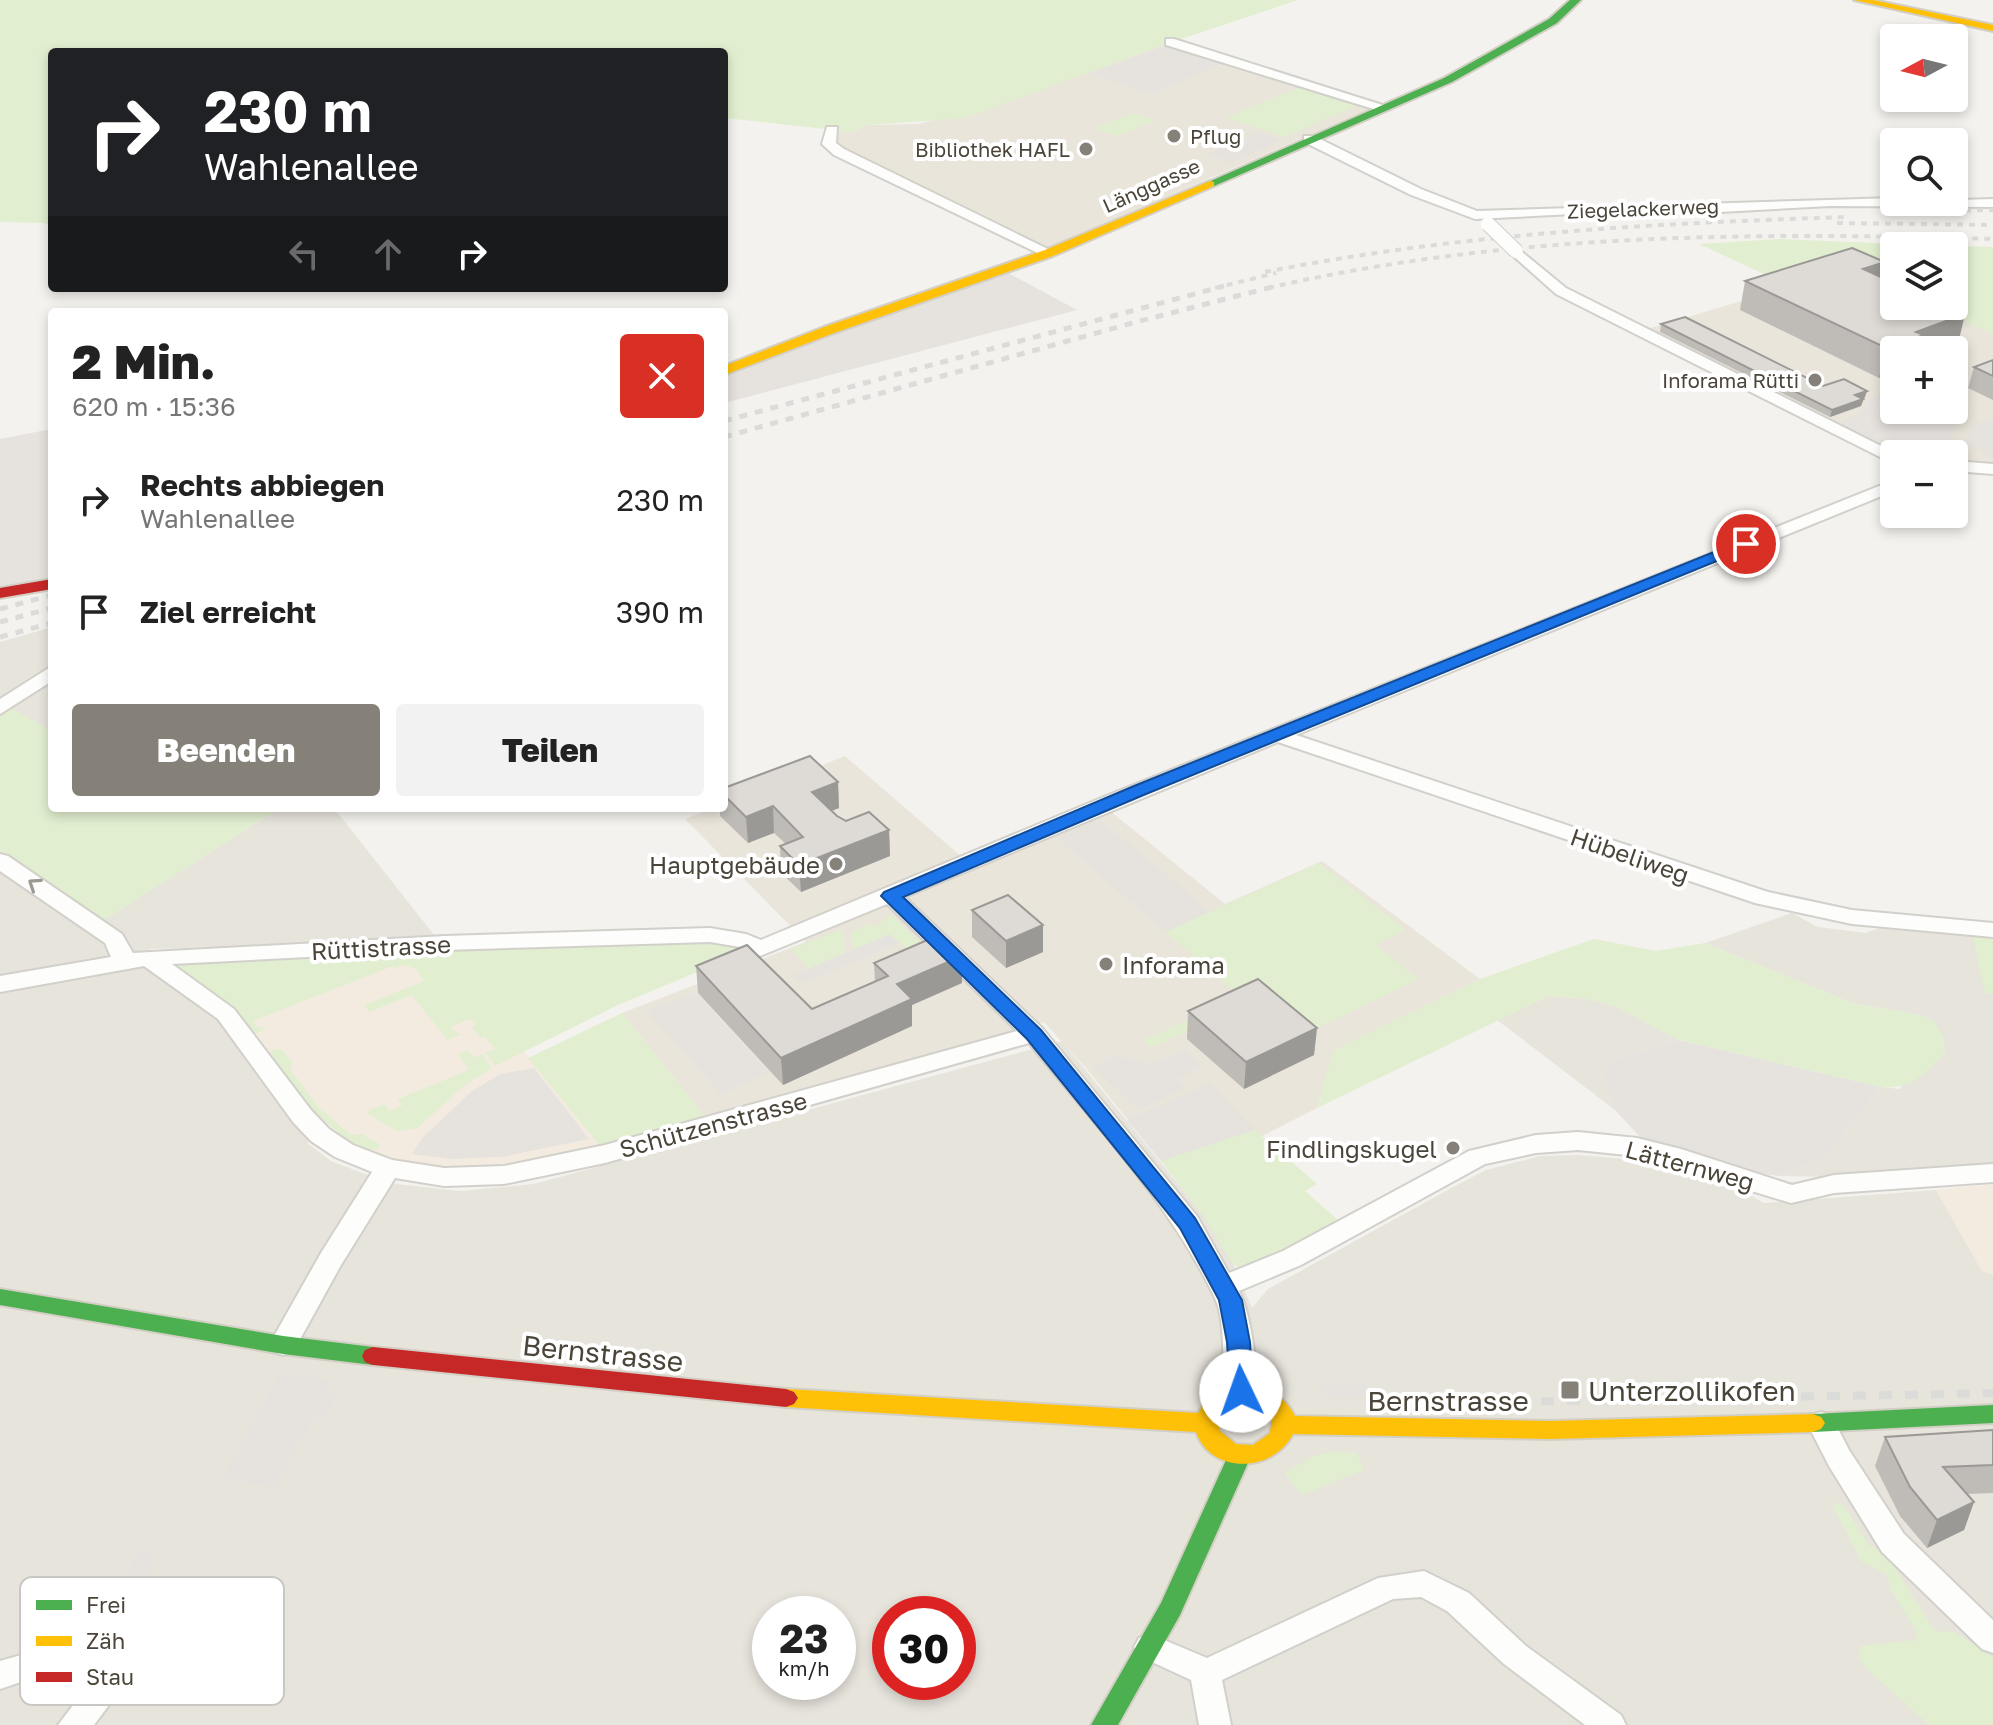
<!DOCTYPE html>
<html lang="de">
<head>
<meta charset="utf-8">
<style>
	body { margin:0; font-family:"Golos Text",sans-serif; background:#f2f2f2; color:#222; height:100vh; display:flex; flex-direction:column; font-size:30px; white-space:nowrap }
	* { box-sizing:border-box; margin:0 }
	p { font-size:26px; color:#767676 }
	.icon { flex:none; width:44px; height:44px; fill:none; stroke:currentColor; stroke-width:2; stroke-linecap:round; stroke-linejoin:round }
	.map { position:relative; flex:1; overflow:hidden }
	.side { position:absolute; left:48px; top:308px; width:680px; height:504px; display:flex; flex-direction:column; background:#fff; border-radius:8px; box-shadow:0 4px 12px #0003 }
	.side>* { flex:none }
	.guide { position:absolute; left:48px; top:48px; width:680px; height:244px; border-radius:8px; box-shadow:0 4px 12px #0003; background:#202124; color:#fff; overflow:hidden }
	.needle { width:52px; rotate:263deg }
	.tools { position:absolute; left:1880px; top:24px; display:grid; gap:16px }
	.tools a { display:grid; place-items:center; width:88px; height:88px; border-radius:8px; background:#fff; box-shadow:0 4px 12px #0003; font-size:40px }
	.speed { position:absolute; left:752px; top:1596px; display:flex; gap:16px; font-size:40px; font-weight:700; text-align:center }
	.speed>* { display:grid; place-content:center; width:104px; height:104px; border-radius:50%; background:#fff; box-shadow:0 4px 12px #0003; line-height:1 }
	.speed small { font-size:20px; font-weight:400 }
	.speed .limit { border:12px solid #d22; background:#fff; color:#111 }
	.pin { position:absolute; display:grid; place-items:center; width:68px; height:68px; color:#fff; margin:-34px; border:4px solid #fff; border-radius:50%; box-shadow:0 2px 8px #0007 }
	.me { position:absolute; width:88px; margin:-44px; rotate:357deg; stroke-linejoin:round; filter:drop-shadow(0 0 6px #0008) }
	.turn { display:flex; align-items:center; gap:28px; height:168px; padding:0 24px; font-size:36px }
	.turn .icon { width:104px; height:104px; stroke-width:2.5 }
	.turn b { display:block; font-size:56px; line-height:68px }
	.lanes { display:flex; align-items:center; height:76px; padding:0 24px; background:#0003; justify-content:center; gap:40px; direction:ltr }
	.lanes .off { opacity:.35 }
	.round { display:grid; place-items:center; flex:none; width:84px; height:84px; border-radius:8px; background:#f2f2f2 }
	.head { display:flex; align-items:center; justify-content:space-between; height:136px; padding:0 24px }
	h1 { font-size:48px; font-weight:800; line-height:60px }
	.action { display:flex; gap:16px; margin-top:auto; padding:16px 24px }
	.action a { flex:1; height:92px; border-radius:8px; background:#868178; color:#fff; font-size:32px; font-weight:800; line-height:92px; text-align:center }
	.action a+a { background:#f2f2f2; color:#222 }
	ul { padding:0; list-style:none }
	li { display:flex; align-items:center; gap:24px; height:112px; padding:0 24px }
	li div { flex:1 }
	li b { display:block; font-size:30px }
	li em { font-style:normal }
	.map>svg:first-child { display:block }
	.residential { fill:#e7e4dc; fill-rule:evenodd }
	.commercial { fill:#f3ebdf }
	.industrial { fill:#e6e2de }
	.education { fill:#eae5da; fill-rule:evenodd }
	.green { fill:#e1eecf }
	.parking { fill:#e6e3df }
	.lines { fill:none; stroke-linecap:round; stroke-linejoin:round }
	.street-casing { stroke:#d2d0cb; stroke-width:4 }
	.fast-casing { stroke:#d3cfc5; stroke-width:4 }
	.slow-casing { stroke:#d3cfc5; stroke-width:4 }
	.jam-casing { stroke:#d3cfc5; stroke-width:4 }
	.street { fill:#fdfdfc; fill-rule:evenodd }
	.fast { fill:#4caf50; fill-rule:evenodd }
	.slow { fill:#ffc107; fill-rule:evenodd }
	.jam { fill:#c62828; fill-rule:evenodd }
	.rail-far2 { stroke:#dbdbda; stroke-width:4; stroke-dasharray:6 6; stroke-linecap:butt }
	.rail-far1 { stroke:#dbdbda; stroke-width:5; stroke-dasharray:8 8; stroke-linecap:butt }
	.rail { stroke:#dbdbda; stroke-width:8; stroke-dasharray:13 13; stroke-linecap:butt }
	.street-bridge-casing { stroke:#d2d0cb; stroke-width:16; stroke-linecap:butt }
	.street-bridge { stroke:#fdfdfc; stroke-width:14 }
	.wall { fill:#bfbcb8 }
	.shaded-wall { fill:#9b9996 }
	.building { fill:#dedbd6; stroke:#9b9996; stroke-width:2 }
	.oneway { stroke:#9b9791 }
	.route { fill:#1a73e8; stroke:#114b97; stroke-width:2 }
	.poi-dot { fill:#868178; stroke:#fff; stroke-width:3 }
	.labels { text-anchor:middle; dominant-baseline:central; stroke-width:8; stroke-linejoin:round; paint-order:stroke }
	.far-poi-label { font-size:20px; fill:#4b4439; stroke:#fff; text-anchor:end }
	.far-street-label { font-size:20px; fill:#4b4439; stroke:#fff }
	.street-label { font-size:24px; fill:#4b4439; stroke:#fff }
	.poi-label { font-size:24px; fill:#4b4439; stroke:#fff; text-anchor:end }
	.near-street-label { font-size:28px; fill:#4b4439; stroke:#fff }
	.near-poi-label { font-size:28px; fill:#4b4439; stroke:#fff; text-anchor:start }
	.key { fill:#fff; stroke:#c9c7c4; stroke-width:2 }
	.key-label { font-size:22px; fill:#4b4439 }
</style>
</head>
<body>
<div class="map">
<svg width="1993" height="1725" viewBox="0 0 1993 1725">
	<rect width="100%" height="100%" fill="#f4f2ee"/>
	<!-- residential -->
	<path class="residential" d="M52 627V732L0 703V642Z
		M280 808H334L438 940 150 949 142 964 223 1024 313 1140 307 1143 331 1161 388 1183 460 1191 534 1184 1062 1041 1205 1217 1234 1265 1252 1308 1268 1289 1453 1187 1486 1170 1540 1156 1579 1155 1638 1160 1748 1194 1764 1203 1936 1190 1982 1271 1993 1275V1725H0V870L89 929ZM770 1614H838V1682H770ZM890 1614H958V1682H890Z
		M1792 913 1818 927 1866 933 1880 928 1882 923 1993 934V1166L1829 1177 1779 1176 1824 1158 1881 1087 1900 1089 1934 1021 1919 1015 1852 1003 1705 943Z
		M1549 996 1589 999 1619 1008 1679 1040 1611 1060 1603 1074 1615 1110 1497 1020Z"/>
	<!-- commercial -->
	<path class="commercial" d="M440 947 600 1146 505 1167 446 1169 408 1164 368 1151 342 1136 312 1111 242 1017 170 966Z
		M1993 1184V1275L1982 1271 1936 1190Z"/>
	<!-- industrial -->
	<path class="industrial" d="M1008 273 1077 310 724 403V373Z
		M52 429V577L0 586V439Z
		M1679 1040 1881 1087 1824 1158 1779 1176 1750 1172 1641 1138 1615 1110 1603 1074 1611 1060Z"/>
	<!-- education -->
	<path class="education" d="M1172 42 1372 108 1048 248 843 153 832 140 833 130 853 132 867 125 920 124Z
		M1775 291 1894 306H1935L1993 334V469L1954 466V454H1894L1641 331ZM1894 350H1954V410H1894Z
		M845 756 962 857 1099 802 1225 904 1322 861 1480 979 1334 1051 1317 1108 1262 1136 1254 1130 1161 1161 1086 1068 1044 1022 706 1118 622 1013 806 942 685 819 713 808H724V804Z"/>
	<!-- green -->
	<path class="green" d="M0 0H1298L1172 42 966 118 867 125 853 132 724 118V52H52V226L44 223 0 222Z
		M1300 87 1358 105 1285 137 1226 118Z
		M1133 113 1156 120 1118 136 1094 129Z
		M1779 239 1948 246H1894V287L1790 286 1699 244Z
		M1954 246 1993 247V334L1935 306H1954Z
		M10 707 52 732V808H280L101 922 0 854V713Z
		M1319 863 1406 930 1376 945 1419 979 1307 1033 1263 996 1151 1048 1143 1041 1240 996 1165 932Z
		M888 916 893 917 922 944 908 950 890 934 853 950 851 932 873 922 872 927 875 928Z
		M839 930 843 931 845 953 809 969 791 949Z
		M1972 933 1993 934V994L1985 993Z
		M709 939 736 942 745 952 616 1006 495 1066 486 1053 495 1049 485 1037 481 1038 472 1028 475 1024 470 1019 450 1027 460 1035 447 1040 412 995 369 1012 364 1005 424 981 416 969 405 965 395 968 393 966 253 1021 258 1028 266 1026 258 1033H254L242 1017 172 963 356 952Z
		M1594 939 1656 951 1705 943 1852 1003 1919 1015 1934 1021 1943 1037 1946 1051C1927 1073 1911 1090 1881 1087L1679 1040 1619 1008 1589 999 1549 996 1317 1108 1333 1051 1480 979Z
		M622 1013 706 1118 600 1146 528 1058Z
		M274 1049 282 1050 293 1063 290 1069 319 1108 351 1135 362 1134 378 1143 379 1148 368 1151C324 1128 298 1095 270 1055Z
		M468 1050 474 1058 482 1054 492 1068 465 1085 417 1128 397 1131 368 1114 369 1110 385 1104 389 1111 402 1106 398 1099 469 1070 458 1054Z
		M1255 1130 1317 1184 1305 1191 1339 1221 1254 1265 1238 1267 1232 1263 1205 1218 1161 1161Z
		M1331 1452 1357 1453 1364 1470 1304 1494 1297 1490 1285 1473 1313 1456Z
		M1836 1503 1843 1505 1849 1513 1869 1545 1885 1553 1935 1631 1955 1632 1993 1657V1725H1929L1868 1670 1858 1656 1861 1646 1916 1640 1917 1632 1890 1589 1887 1575 1861 1561 1833 1506Z"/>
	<!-- parking -->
	<path class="parking" d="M1170 44 1228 61 1152 94 1090 74Z
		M1257 132 1282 140 1232 163 1207 154Z
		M1894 389V410H1950L1958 416 1953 437 1941 454H1894L1835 427 1862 410 1868 399Z
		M1993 417V458L1964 443 1973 424Z
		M1099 819 1161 870 1209 912 1165 932 1056 837Z
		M890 934 899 943 802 984 794 975Z
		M696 993 769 1073 721 1094 646 1010Z
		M1185 1050 1202 1066 1178 1079 1187 1088 1139 1110 1093 1067 1115 1055 1151 1064Z
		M534 1068 589 1139 502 1157 450 1159 412 1154 422 1138 472 1091 500 1074Z
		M1210 1083 1255 1130 1161 1161 1127 1120Z
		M280 1373 332 1381 327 1392 338 1394 325 1420 313 1418 276 1487 222 1479Z
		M1363 1383 1375 1394 1370 1398H1329L1317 1390 1324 1384Z
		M135 1552H156L128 1640H107Z"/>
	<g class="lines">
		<!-- street casing -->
		<g class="street-casing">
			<path id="street" d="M1166 39H1174L1392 108 1380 111 1166 45Z
				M827 127H837L836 143 844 149 1056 253 1049 257 1044 256 834 155 822 144Z
				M1304 136H1314L1421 189 1477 211 1894 198V202L1993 199V207L1830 206 1665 215 1573 214 1475 219 1411 195 1304 142Z
				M1516 247 1566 288 1897 454H1894V464L1556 294 1511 254 1509 251Z
				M1954 461 1993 464V474L1954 471Z
				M1894 480V491L1296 735 1768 892 1852 910 1993 923V937L1852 924 1755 903 1278 742 905 897 1042 1028 1197 1216 1229 1273 1283 1251 1469 1151 1536 1135 1578 1132 1637 1138 1681 1149 1792 1185 1834 1175 1993 1164V1182L1834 1193 1791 1203 1637 1156 1578 1150 1536 1153 1485 1164 1301 1265 1239 1291C1250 1312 1262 1378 1251 1399L1241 1402 1231 1399C1218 1374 1229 1327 1214 1296 1169 1202 1094 1124 1029 1043L605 1163 504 1184 444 1186 395 1178 341 1265 293 1352 283 1355 273 1352 269 1345 321 1253 372 1172 335 1157 311 1141 293 1122 218 1019 144 966 0 992V976L111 957 105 943 0 871V854L8 856 122 934 133 953 445 936 710 928 746 934 761 940 1106 796ZM887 904 1017 1031 605 1145 504 1166 444 1168 392 1160 353 1145 329 1129 311 1110 234 1009 172 964 445 950 710 942 740 947 760 956Z
				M52 666V681L0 714V699Z
				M1821 1412 1831 1415 1849 1450 1904 1534 1993 1620V1653L1982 1649 1882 1552 1829 1466 1807 1423 1811 1415Z
				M1424 1571 1469 1593 1526 1646 1621 1715 1626 1725H1585L1504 1664 1447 1611 1421 1597 1393 1599 1222 1680 1231 1725H1199L1191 1680 1139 1656 1134 1647 1139 1638 1150 1634 1207 1658 1378 1578Z
				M64 1648 119 1675 124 1685 94 1725H58L86 1688C48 1668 39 1676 0 1689V1661L42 1649Z"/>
		</g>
		<!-- fast casing -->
		<g class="fast-casing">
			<path id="fast" d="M1570 0H1581L1557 23 1452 82 1214 186 1204 184 1444 78 1549 19Z
				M0 1289 283 1336 373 1347 381 1350 384 1356 381 1362 373 1365 283 1354 0 1305Z
				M1993 1405V1423L1813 1432 1805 1429 1801 1423 1805 1417 1813 1414Z
				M1240 1445 1248 1447 1252 1454 1180 1615 1118 1725H1091L1161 1603 1232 1447Z"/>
		</g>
		<!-- slow casing -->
		<g class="slow-casing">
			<path id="slow" d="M1854 0H1873L1993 25V31Z
				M1210 181 1214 182V186L1053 256 834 333 724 375V366L824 327 1045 250Z
				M1241 1382C1266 1388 1283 1393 1295 1416L1551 1421 1813 1414 1821 1417 1825 1423 1821 1429 1813 1432 1551 1439 1293 1434C1273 1473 1211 1475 1196 1432L786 1407 778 1404 774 1398 778 1392 786 1389 1198 1413 1211 1394ZM1241 1400 1258 1404 1272 1417 1270 1433 1253 1445 1236 1444 1219 1430 1222 1411Z"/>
		</g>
		<!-- jam casing -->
		<g class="jam-casing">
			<path id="jam" d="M52 579V589L0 598V588Z
				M373 1347 786 1389 794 1392 798 1398 794 1404 786 1407 373 1365 365 1362 362 1356 365 1350Z"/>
		</g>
		<!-- street -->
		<use href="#street" class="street"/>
		<!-- fast -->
		<use href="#fast" class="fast"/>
		<!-- slow -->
		<use href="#slow" class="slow"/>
		<!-- jam -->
		<use href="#jam" class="jam"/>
		<!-- rail-far2 -->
		<path class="rail-far2" d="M1893 212 1993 210
			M1837 223 1993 225
			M1265 272C1458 234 1652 223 1849 217
			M1215 288 1276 273
			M1268 288C1506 233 1750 232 1993 239"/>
		<!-- rail-far1 -->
		<path class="rail-far1" d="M724 421 1224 286
			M724 437 1136 322 1276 286
			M0 609 52 595
			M0 622 52 608
			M0 637 52 623"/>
		<!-- rail -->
		<path class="rail" d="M1515 1402 1993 1393"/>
		<!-- street-bridge casing -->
		<g class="street-bridge-casing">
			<path id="street-bridge" d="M1488 224 1516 251"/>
		</g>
		<!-- street-bridge -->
		<use href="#street-bridge" class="street-bridge"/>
	</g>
	<!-- wall -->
	<path class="wall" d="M1885 262 1882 278 1958 344 1894 350 1879 378 1740 310 1745 281Z
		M1661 324 1823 386 1867 391 1865 398 1863 399 1861 406 1830 417 1660 332Z
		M1993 360V400L1968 388 1974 367Z
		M838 782 839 808 832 811 837 816 846 821 889 830 890 856 801 892 781 873 780 846 786 844 774 833 748 843 720 816V808H724V788Z
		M972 910 1043 925V952L1006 968 972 937Z
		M874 963 962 983 912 1005V1026L783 1085 698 993 696 966 812 1009 875 982Z
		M1188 1011 1317 1028 1314 1055 1244 1089 1187 1039Z
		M1993 1430V1493L1967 1494 1974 1502 1964 1530 1927 1548 1900 1516 1875 1466 1885 1437Z"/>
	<!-- shaded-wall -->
	<path class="shaded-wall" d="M1885 262 1879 290 1863 269Z
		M1965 314 1958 344 1940 350H1894V373L1879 378 1886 348 1916 332Z
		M1867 391 1861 406 1830 417 1832 410 1855 395Z
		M838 782 839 808 813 818 812 792Z
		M773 806 774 833 748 843 746 817Z
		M889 830 890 856 801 892 799 865Z
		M1043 925V952L1006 968V941Z
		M962 956V983L912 1005V1026L783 1085 781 1058 897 984Z
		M1317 1028 1314 1055 1244 1089 1246 1062Z
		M1974 1502 1964 1530 1927 1548 1937 1520Z"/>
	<!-- building -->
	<path class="building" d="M1852 248 1885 262 1863 269 1894 283V306H1946L1965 314 1916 332 1924 335 1886 348 1745 281Z
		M1685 317 1823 386 1844 379 1867 391 1855 395 1863 399 1832 410 1661 324Z
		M1993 360V376L1974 367Z
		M810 756 838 782 812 792 837 816 846 821 869 812 889 830 799 865 780 846 803 837 773 806 746 817 724 795V788Z
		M1008 895 1043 925 1006 941 972 910Z
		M939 935 962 956 897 984 912 999 781 1058 696 966 747 945 812 1009 888 976 874 963Z
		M1258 979 1317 1028 1246 1062 1188 1011Z
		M1993 1430V1465L1943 1467 1974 1502 1937 1520 1910 1487 1885 1437Z"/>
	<!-- one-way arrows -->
	<defs><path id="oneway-chevron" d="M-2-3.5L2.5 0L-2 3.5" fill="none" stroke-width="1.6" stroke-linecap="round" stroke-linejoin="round" transform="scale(2)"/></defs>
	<use class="oneway" href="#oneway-chevron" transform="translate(34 884) rotate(-146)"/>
	<!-- route -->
	<path class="route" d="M1746 539 1751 541V547L1146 794 903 897 1041 1030 1195 1218 1242 1300 1250 1342 1253 1391 1250 1398 1241 1400 1233 1398 1230 1391 1227 1342 1219 1300 1180 1228 1027 1039 881 896 884 892 1134 786Z"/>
	<!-- markers -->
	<g class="poi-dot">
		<circle cx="1174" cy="136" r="8"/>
		<circle cx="1086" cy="149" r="8"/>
		<circle cx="1815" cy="380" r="8"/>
		<circle cx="836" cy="864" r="8"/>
		<circle cx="1106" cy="964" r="8"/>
		<circle cx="1453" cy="1148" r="8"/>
		<rect x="1560" y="1380" width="20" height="20" rx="4"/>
	</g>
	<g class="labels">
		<!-- far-poi labels -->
		<g class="far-poi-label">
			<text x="1190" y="136" text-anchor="start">Pflug</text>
			<text x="1070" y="149">Bibliothek HAFL</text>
			<text x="1799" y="380">Inforama Rütti</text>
		</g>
		<!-- far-street labels -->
		<g class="far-street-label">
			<text transform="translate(1151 185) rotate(-24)">Länggasse</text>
			<text transform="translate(1643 208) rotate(-2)">Ziegelackerweg</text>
		</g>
		<!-- street labels -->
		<g class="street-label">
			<text transform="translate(1630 855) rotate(19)">Hübeliweg</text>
			<text transform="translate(381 947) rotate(-3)">Rüttistrasse</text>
			<text transform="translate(713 1124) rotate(-15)">Schützenstrasse</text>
			<text transform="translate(1690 1165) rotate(15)">Lätternweg</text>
		</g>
		<!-- poi labels -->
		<g class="poi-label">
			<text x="820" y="864">Hauptgebäude</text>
			<text x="1122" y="964" text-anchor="start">Inforama</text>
			<text x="1437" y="1148">Findlingskugel</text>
		</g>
		<!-- near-street labels -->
		<g class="near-street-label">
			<text transform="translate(603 1353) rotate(6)">Bernstrasse</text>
			<text x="1448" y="1400">Bernstrasse</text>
		</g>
		<!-- near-poi labels -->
		<g class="near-poi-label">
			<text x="1588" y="1390">Unterzollikofen</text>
		</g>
	</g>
	<!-- legend -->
	<rect x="20" y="1577" width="264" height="128" rx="12" class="key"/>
	<rect x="36" y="1600" width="36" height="10" fill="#4caf50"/>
	<rect x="36" y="1636" width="36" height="10" fill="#ffc107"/>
	<rect x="36" y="1672" width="36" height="10" fill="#c62828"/>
	<g class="key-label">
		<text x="86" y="1613">Frei</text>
		<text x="86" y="1649">Zäh</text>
		<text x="86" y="1685">Stau</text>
	</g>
</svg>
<div class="tools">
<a><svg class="needle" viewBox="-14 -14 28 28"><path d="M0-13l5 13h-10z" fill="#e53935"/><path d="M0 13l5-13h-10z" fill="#767676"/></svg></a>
<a><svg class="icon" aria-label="search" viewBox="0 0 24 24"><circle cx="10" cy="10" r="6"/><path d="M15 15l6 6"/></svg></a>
<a><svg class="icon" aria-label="layers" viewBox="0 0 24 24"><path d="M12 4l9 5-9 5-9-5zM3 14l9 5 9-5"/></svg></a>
<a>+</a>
<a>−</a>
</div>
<div class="speed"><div>23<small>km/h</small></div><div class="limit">30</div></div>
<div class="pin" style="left:1746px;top:544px;background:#d93025"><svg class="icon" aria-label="arrive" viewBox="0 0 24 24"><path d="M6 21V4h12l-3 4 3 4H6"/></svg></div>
<svg class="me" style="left:1241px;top:1391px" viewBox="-20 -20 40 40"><circle r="19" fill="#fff"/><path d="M0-13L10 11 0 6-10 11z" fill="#1a73e8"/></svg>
<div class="guide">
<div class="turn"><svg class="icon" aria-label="right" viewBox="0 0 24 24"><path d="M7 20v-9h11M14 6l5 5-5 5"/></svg><div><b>230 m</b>Wahlenallee</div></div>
<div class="lanes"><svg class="icon off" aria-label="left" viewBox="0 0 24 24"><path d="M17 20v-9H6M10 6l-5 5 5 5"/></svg><svg class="icon off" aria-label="ahead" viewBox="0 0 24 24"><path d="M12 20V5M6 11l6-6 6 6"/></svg><svg class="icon" aria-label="right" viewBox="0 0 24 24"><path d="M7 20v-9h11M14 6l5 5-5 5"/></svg></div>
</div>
<section class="side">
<div class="head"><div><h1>2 Min.</h1><p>620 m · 15:36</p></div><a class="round" style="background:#d93025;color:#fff"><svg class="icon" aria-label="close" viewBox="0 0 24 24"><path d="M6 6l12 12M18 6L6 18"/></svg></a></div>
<ul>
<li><svg class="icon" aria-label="right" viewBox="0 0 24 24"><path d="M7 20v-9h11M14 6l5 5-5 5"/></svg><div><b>Rechts abbiegen</b><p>Wahlenallee</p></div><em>230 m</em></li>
<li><svg class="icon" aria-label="arrive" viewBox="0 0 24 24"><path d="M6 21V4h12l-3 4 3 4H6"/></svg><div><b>Ziel erreicht</b></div><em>390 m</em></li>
</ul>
<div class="action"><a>Beenden</a><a>Teilen</a></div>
</section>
</div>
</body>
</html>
